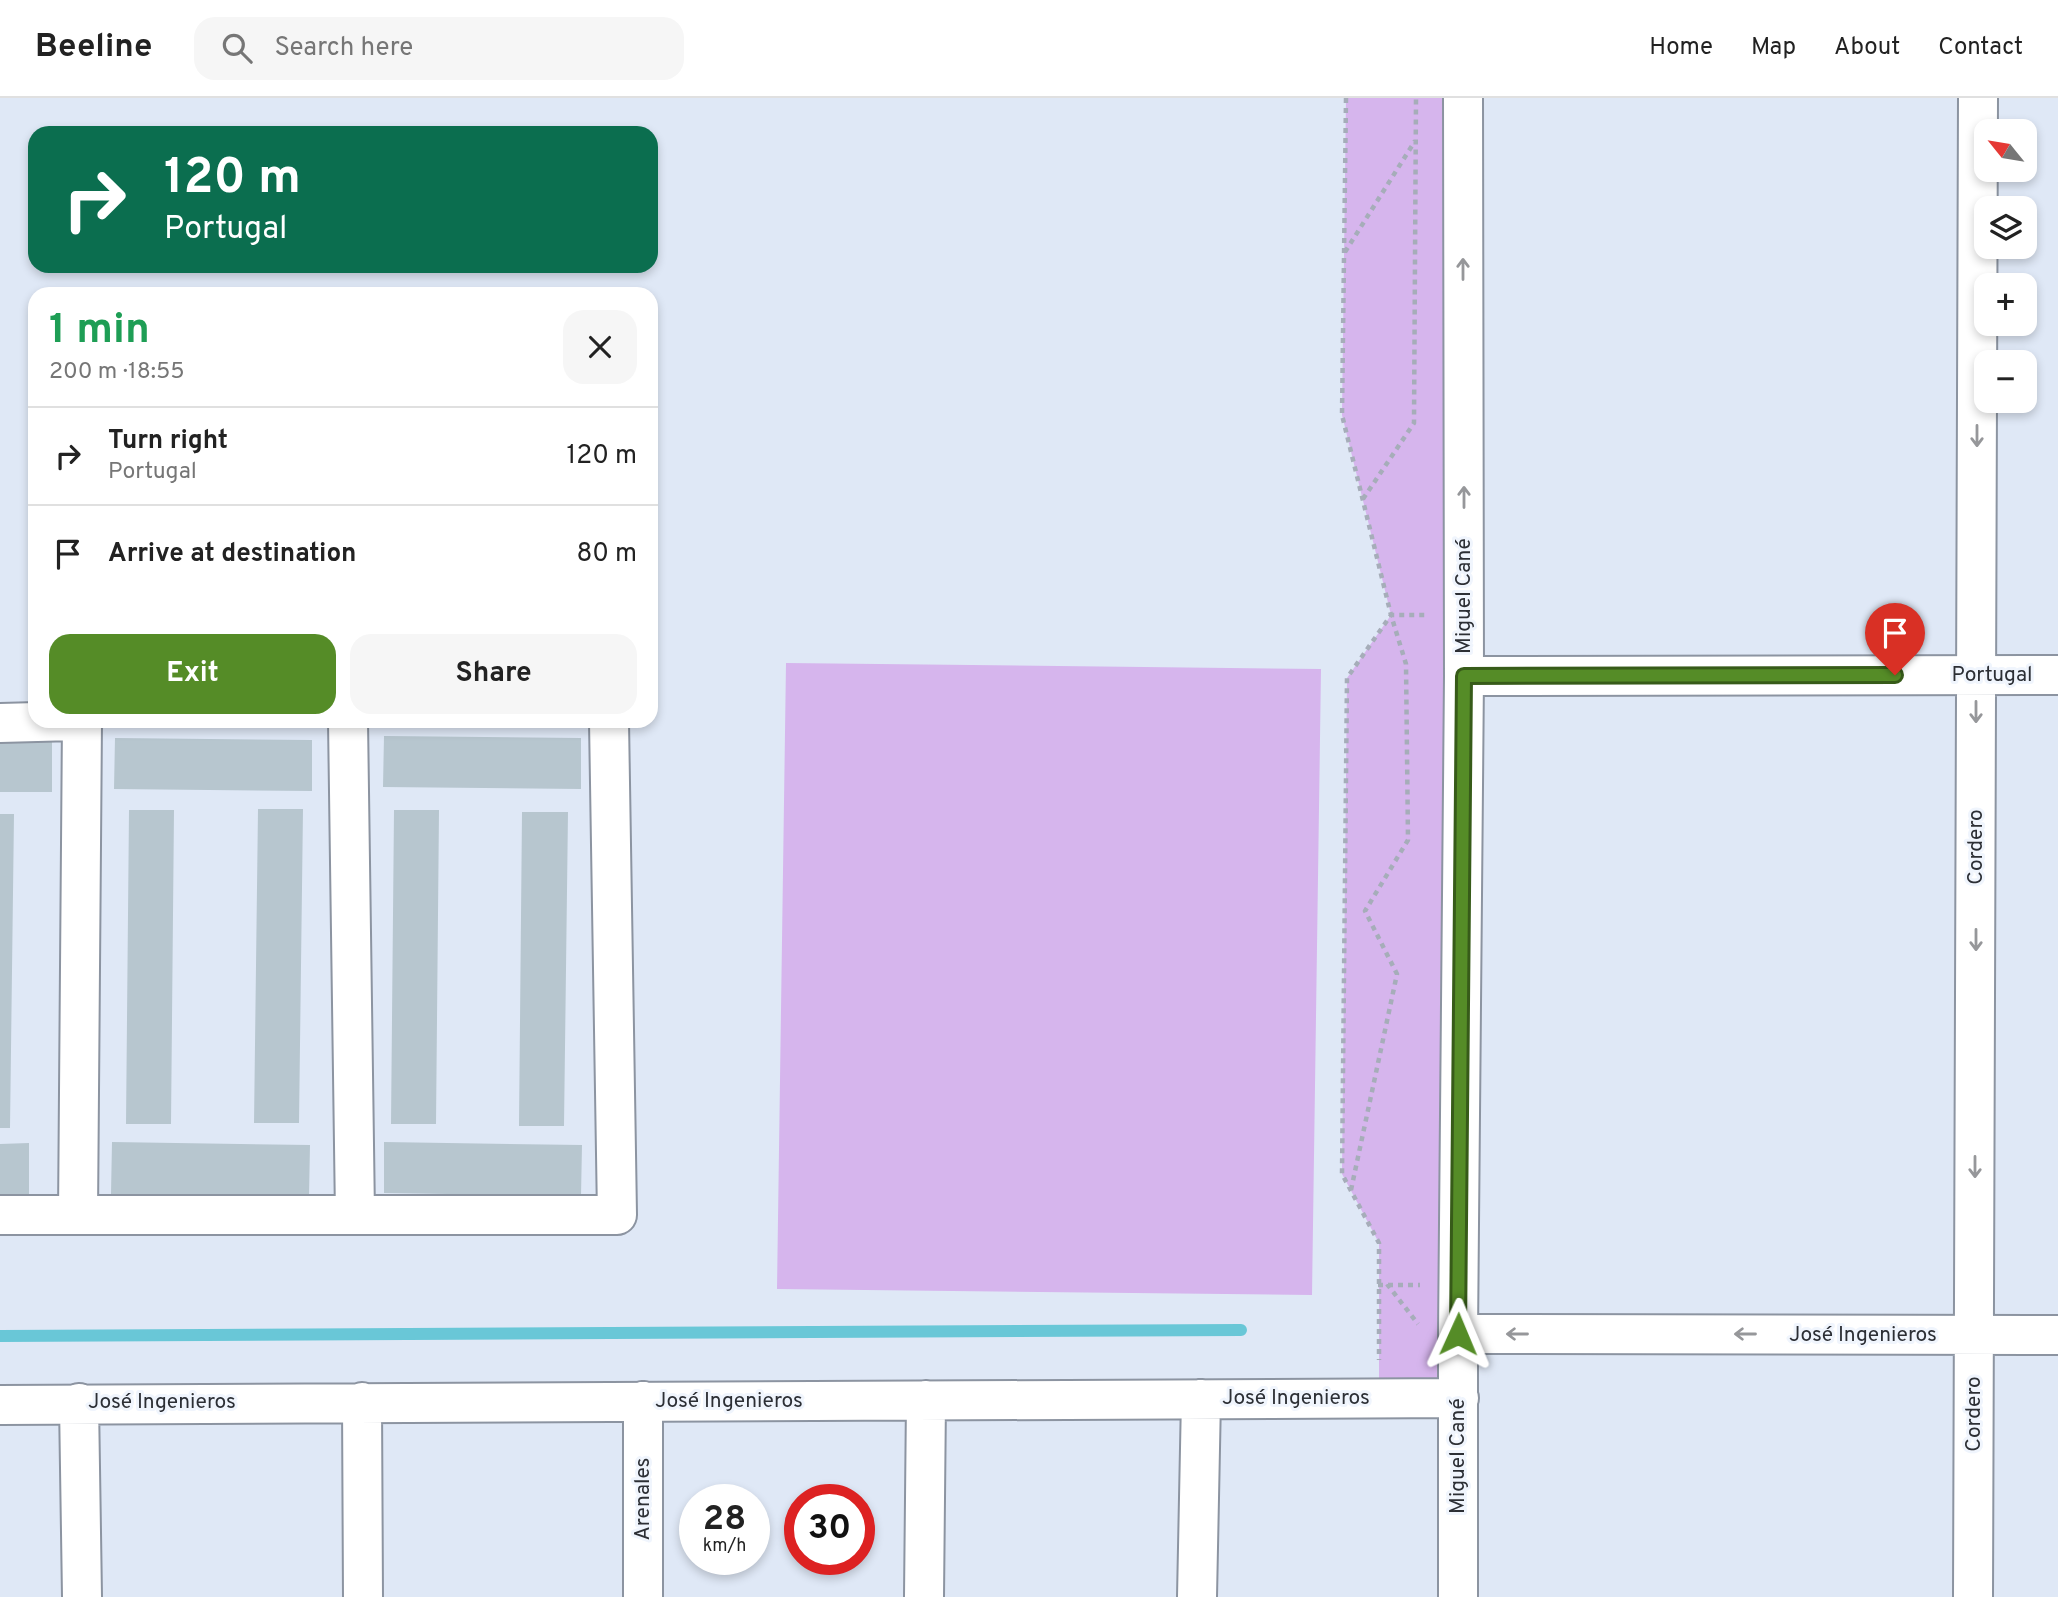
<!DOCTYPE html>
<html lang="en">
<head>
<meta charset="utf-8">
<style>
	body { margin:0; font-family:Overpass,sans-serif; background:#f6f6f6; color:#222; height:100vh; display:flex; flex-direction:column; font-size:26px; white-space:nowrap }
	* { box-sizing:border-box; margin:0 }
	p { font-size:23px; color:#767676 }
	.icon { flex:none; width:38px; height:38px; fill:none; stroke:currentColor; stroke-width:2; stroke-linecap:round; stroke-linejoin:round }
	.map { position:relative; flex:1; overflow:hidden }
	.panel { position:absolute; left:28px; top:189px; width:630px; height:441px; display:flex; flex-direction:column; background:#fff; border-radius:21px; box-shadow:0 4px 10px #0003 }
	.panel>* { flex:none }
	.guide { position:absolute; left:28px; top:28px; width:630px; height:147px; border-radius:21px; box-shadow:0 4px 10px #0003; background:#0b6e4f; color:#fff; overflow:hidden }
	.needle { width:46px; rotate:300deg }
	.buttons { position:absolute; left:1974px; top:21px; display:grid; gap:14px }
	.buttons a { display:grid; place-items:center; width:63px; height:63px; border-radius:14px; background:#fff; box-shadow:0 4px 10px #0003; font-size:35px }
	.speed { position:absolute; left:679px; top:1386px; display:flex; gap:14px; font-size:35px; font-weight:700; text-align:center }
	.speed>* { display:grid; place-content:center; width:91px; height:91px; border-radius:50%; background:#fff; box-shadow:0 4px 10px #0003; line-height:1 }
	.speed small { font-size:18px; font-weight:400 }
	.speed .limit { border:10px solid #d22; background:#fff; color:#111 }
	.pin { position:absolute; display:grid; place-items:center; width:60px; height:60px; color:#fff; margin:-72px -30px; border-radius:50% 50% 50% 0; rotate:-45deg; box-shadow:0 0 7px #0007 }
	.pin .icon { rotate:45deg }
	.me { position:absolute; width:77px; margin:-38px; rotate:1deg; stroke-linejoin:round; filter:drop-shadow(0 0 5px #0008) }
	.turn { display:flex; align-items:center; gap:24px; height:147px; padding:0 21px; font-size:32px }
	.turn .icon { width:91px; height:91px; stroke-width:2.5 }
	.turn b { display:block; font-size:49px; line-height:60px }
	.round { display:grid; place-items:center; flex:none; width:74px; height:74px; border-radius:21px; background:#f6f6f6 }
	.summary { display:flex; align-items:center; justify-content:space-between; height:119px; padding:0 21px }
	h1 { font-size:42px; font-weight:700; line-height:52px; color:#1e9e55 }
	.primary-button { display:flex; gap:14px; margin-top:auto; padding:14px 21px }
	.primary-button a { flex:1; height:80px; border-radius:21px; background:#558c27; color:#fff; font-size:28px; font-weight:700; line-height:80px; text-align:center }
	.primary-button a+a { background:#f6f6f6; color:#222 }
	ul { padding:0; list-style:none }
	li { display:flex; align-items:center; gap:21px; height:98px; padding:0 21px; border-top:2px solid #e0e0e0 }
	li div { flex:1 }
	li b { display:block; font-size:26px }
	li em { font-style:normal }
	header { display:flex; align-items:center; gap:42px; box-sizing:border-box; height:98px; padding:0 35px; background:#fff; border-bottom:2px solid #e0e0e0 }
	header strong { font-size:33px }
	nav { display:flex; gap:38px; margin-inline-start:auto; font-size:24px }
	.search { width:490px; height:63px; background:#f6f6f6; display:flex; align-items:center; gap:18px; box-sizing:border-box; padding:0 24px; border-radius:21px; color:#767676; font-size:26px }
	.map>svg:first-child { display:block }
	.green { fill:#d6b5ed }
	.lines { fill:none; stroke-linecap:round; stroke-linejoin:round }
	.stream { stroke:#69c7d7; stroke-width:12 }
	.building { fill:#b7c6cf }
	.street-casing { stroke:#8c94a1; stroke-width:42 }
	.path { stroke:#a6adb9; stroke-width:4.5; stroke-dasharray:5 5; stroke-linecap:butt }
	.street { stroke:#fff; stroke-width:38 }
	.oneway { stroke:#96979a }
	.route-casing { stroke:#375b19; stroke-width:18 }
	.route { stroke:#558c27; stroke-width:12 }
	.labels { text-anchor:middle; dominant-baseline:central; stroke-width:6; stroke-linejoin:round; paint-order:stroke }
	.street-label { font-size:21px; fill:#2c2f35; stroke:#f0f5fd }
</style>
</head>
<body>
<header>
<strong>Beeline</strong>
<div class="search"><svg class="icon" aria-label="search" viewBox="0 0 24 24"><circle cx="10" cy="10" r="6"/><path d="M15 15l6 6"/></svg>Search here</div>
<nav><a>Home</a><a>Map</a><a>About</a><a>Contact</a></nav>
</header>
<div class="map">
<svg width="2058" height="1499" viewBox="0 0 2058 1499">
	<rect width="100%" height="100%" fill="#dfe8f6"/>
	<!-- green -->
	<path class="green" d="M1346 0H1461L1459 1300 1379 1281V1145L1342 1076 1347 580 1391 517 1342 317Z
		M786 565 1321 571 1312 1197 777 1191Z"/>
	<g class="lines">
		<!-- stream -->
		<path class="stream" d="M0 1238 1241 1232"/>
	</g>
	<!-- building -->
	<path class="building" d="M384 638 581 640V691L383 689Z
		M52 639V694H0V640Z
		M115 640 312 642V693L114 691Z
		M258 711H303L299 1025H254Z
		M129 712H174L171 1026H126Z
		M394 712H439L436 1026H391Z
		M522 714H568L564 1028H519Z
		M0 716H14L10 1030H0Z
		M112 1044 310 1047 309 1098 111 1096Z
		M384 1044 582 1047 581 1098 384 1095Z
		M29 1045V1100H0V1046Z"/>
	<g class="lines">
		<!-- street casing -->
		<g class="street-casing">
			<path id="street" d="M1464 578 2058 577
				M348 623 355 1117
				M0 625 74 623
				M0 1117H617L609 623
				M78 1117 82 623
				M1458 1236 2058 1237
				M643 1303V1499
				M362 1304 363 1499
				M79 1305 82 1499
				M0 1307 1459 1300
				M924 1499 926 1302
				M1197 1499 1201 1301
				M1458 1499V1236L1464 578 1463 0
				M1973 1499 1978 0"/>
		</g>
		<!-- path -->
		<path class="path" d="M1346 0 1342 317 1391 517 1347 580 1342 1076 1379 1145V1262
			M1345 154 1415 43
			M1363 401 1414 325 1416 0
			M1351 1092 1397 876 1365 813 1408 742 1406 566 1391 517H1427
			M1387 1186 1418 1226
			M1378 1187H1420"/>
		<!-- street -->
		<use href="#street" class="street"/>
	</g>
	<!-- one-way arrows -->
	<defs><path id="oneway-shaft" d="M-6 0H5M1.5-3L5.5 0L1.5 3" fill="none" stroke-width="1.6" stroke-linecap="round" stroke-linejoin="round" transform="scale(1.75)"/></defs>
	<g class="oneway">
		<use href="#oneway-shaft" transform="translate(1463 171) rotate(-90)"/>
		<use href="#oneway-shaft" transform="translate(1977 338) rotate(90)"/>
		<use href="#oneway-shaft" transform="translate(1464 399) rotate(-90)"/>
		<use href="#oneway-shaft" transform="translate(1976 614) rotate(90)"/>
		<use href="#oneway-shaft" transform="translate(1976 842) rotate(90)"/>
		<use href="#oneway-shaft" transform="translate(1975 1069) rotate(90)"/>
		<use href="#oneway-shaft" transform="translate(1517 1236) rotate(-180)"/>
		<use href="#oneway-shaft" transform="translate(1745 1236) rotate(-180)"/>
	</g>
	<g class="lines">
		<!-- route casing -->
		<g class="route-casing">
			<path id="route" d="M1458 1236 1464 578 1895 577"/>
		</g>
		<!-- route -->
		<use href="#route" class="route"/>
	</g>
	<g class="labels">
		<!-- street labels -->
		<g class="street-label">
			<text transform="translate(1464 498) rotate(-90)">Miguel Cané</text>
			<text x="1992" y="577">Portugal</text>
			<text transform="translate(1976 749) rotate(-90)">Cordero</text>
			<text x="1863" y="1237">José Ingenieros</text>
			<text x="1296" y="1300">José Ingenieros</text>
			<text x="729" y="1303">José Ingenieros</text>
			<text x="162" y="1304">José Ingenieros</text>
			<text transform="translate(1974 1316) rotate(-90)">Cordero</text>
			<text transform="translate(1458 1358) rotate(-90)">Miguel Cané</text>
			<text transform="translate(643 1401) rotate(-90)">Arenales</text>
		</g>
	</g>
</svg>
<div class="buttons">
<a><svg class="needle" viewBox="-14 -14 28 28"><path d="M0-13l5 13h-10z" fill="#e53935"/><path d="M0 13l5-13h-10z" fill="#767676"/></svg></a>
<a><svg class="icon" aria-label="layers" viewBox="0 0 24 24"><path d="M12 4l9 5-9 5-9-5zM3 14l9 5 9-5"/></svg></a>
<a>+</a>
<a>−</a>
</div>
<div class="speed"><div>28<small>km/h</small></div><div class="limit">30</div></div>
<div class="pin" style="left:1895px;top:577px;background:#d93025"><svg class="icon" aria-label="arrive" viewBox="0 0 24 24"><path d="M6 21V4h12l-3 4 3 4H6"/></svg></div>
<svg class="me" style="left:1458px;top:1236px" viewBox="-20 -20 40 40"><path d="M0-17L14 15 0 8-14 15z" fill="#558c27" stroke="#fff" stroke-width="4"/></svg>
<div class="guide">
<div class="turn"><svg class="icon" aria-label="right" viewBox="0 0 24 24"><path d="M7 20v-9h11M14 6l5 5-5 5"/></svg><div><b>120 m</b>Portugal</div></div>
</div>
<section class="panel">
<div class="summary"><div><h1>1 min</h1><p>200 m · 18:55</p></div><a class="round"><svg class="icon" aria-label="close" viewBox="0 0 24 24"><path d="M6 6l12 12M18 6L6 18"/></svg></a></div>
<ul>
<li><svg class="icon" aria-label="right" viewBox="0 0 24 24"><path d="M7 20v-9h11M14 6l5 5-5 5"/></svg><div><b>Turn right</b><p>Portugal</p></div><em>120 m</em></li>
<li><svg class="icon" aria-label="arrive" viewBox="0 0 24 24"><path d="M6 21V4h12l-3 4 3 4H6"/></svg><div><b>Arrive at destination</b></div><em>80 m</em></li>
</ul>
<div class="primary-button"><a>Exit</a><a>Share</a></div>
</section>
</div>
</body>
</html>
